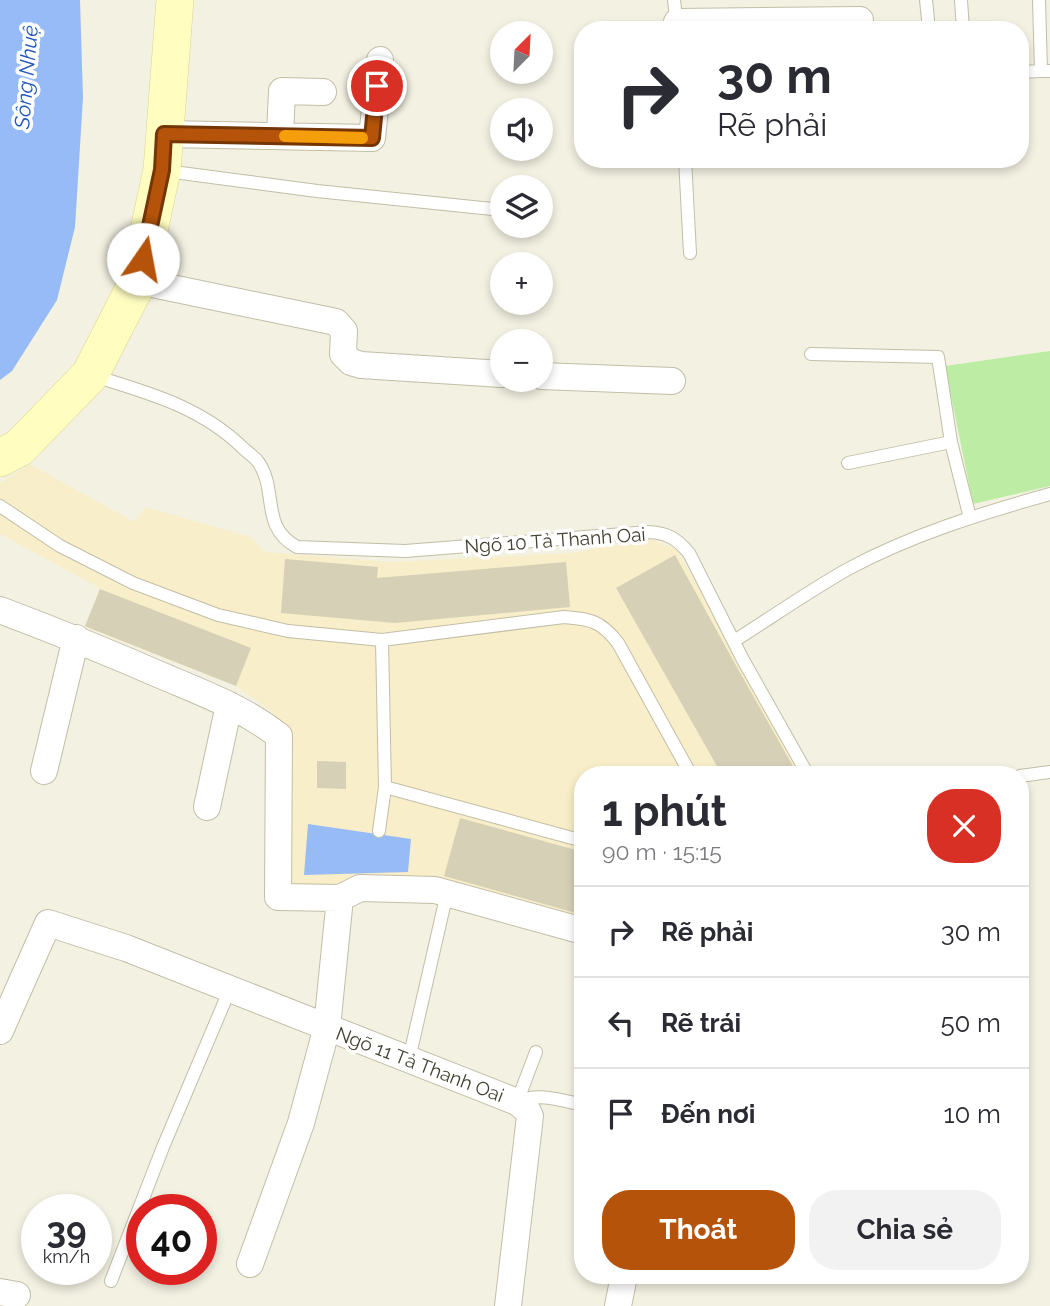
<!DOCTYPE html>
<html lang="vi">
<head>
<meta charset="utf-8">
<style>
	body { margin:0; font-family:Raleway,sans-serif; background:#f2f2f3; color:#2b2b33; height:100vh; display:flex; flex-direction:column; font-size:26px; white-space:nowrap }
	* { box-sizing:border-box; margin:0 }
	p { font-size:23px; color:#7c7c81 }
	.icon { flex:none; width:38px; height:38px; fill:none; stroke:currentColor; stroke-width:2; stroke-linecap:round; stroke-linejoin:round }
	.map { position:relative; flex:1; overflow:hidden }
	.panel { position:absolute; left:574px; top:766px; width:455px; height:518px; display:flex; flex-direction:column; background:#fff; border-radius:28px; box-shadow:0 4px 10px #0003 }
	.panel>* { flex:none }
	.top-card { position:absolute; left:574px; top:21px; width:455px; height:147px; border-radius:28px; box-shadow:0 4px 10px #0003; background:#fff; color:#2b2b33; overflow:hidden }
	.needle { width:46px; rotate:24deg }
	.fabs { position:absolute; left:490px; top:21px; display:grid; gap:14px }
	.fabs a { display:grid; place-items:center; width:63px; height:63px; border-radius:50%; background:#fff; box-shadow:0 4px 10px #0003; font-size:35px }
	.speed { position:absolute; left:21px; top:1194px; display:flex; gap:14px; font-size:35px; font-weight:700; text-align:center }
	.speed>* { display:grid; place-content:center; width:91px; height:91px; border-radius:50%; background:#fff; box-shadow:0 4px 10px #0003; line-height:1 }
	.speed small { font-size:18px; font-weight:400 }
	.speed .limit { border:10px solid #d22; background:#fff; color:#111 }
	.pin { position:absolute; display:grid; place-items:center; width:60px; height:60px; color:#fff; margin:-30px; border:4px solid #fff; border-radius:50%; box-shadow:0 2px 7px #0007 }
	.me { position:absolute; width:77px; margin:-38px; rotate:12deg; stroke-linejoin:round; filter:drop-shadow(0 0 5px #0008) }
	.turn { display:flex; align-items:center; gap:24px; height:147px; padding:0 28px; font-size:32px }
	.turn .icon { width:91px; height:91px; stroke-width:2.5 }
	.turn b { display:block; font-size:49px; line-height:60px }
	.round { display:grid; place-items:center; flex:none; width:74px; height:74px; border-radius:28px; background:#f2f2f3 }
	.overview { display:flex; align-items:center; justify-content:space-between; height:119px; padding:0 28px }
	h1 { font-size:42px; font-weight:700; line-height:52px }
	.primary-button { display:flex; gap:14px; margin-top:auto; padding:14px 28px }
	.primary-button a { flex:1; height:80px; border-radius:28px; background:#b45309; color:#fff; font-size:28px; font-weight:700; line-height:80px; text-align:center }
	.primary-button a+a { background:#f2f2f3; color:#2b2b33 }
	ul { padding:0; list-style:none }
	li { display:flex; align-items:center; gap:21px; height:91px; padding:0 28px; border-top:2px solid #e1e1e2 }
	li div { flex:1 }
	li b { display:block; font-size:26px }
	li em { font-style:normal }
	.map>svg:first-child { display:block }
	.commercial { fill:#f8eec9 }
	.green { fill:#bdeca5 }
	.water { fill:#96bbf7 }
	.building { fill:#d5d0b6 }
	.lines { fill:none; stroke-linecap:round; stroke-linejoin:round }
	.lane-casing { stroke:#c2bea6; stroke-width:14 }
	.street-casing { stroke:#c2bea6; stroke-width:28 }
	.secondary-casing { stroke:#d8d48c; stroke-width:38 }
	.lane { stroke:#fff; stroke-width:12 }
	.street { stroke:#fff; stroke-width:26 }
	.secondary { stroke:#fffdc0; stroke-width:37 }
	.route-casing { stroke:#753606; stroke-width:18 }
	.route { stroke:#b45309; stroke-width:12 }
	.slow { stroke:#f59e0b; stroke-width:12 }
	.labels { text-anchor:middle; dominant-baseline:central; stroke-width:7; stroke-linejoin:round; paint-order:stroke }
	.street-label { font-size:19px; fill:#454132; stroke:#fff }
	.water-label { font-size:21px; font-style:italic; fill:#2159bb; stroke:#fff }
</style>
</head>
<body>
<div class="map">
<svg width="1050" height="1306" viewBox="0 0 1050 1306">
	<rect width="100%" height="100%" fill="#f3f1e2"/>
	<!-- commercial -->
	<path class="commercial" d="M30 464 134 522 146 507 251 537 264 552 392 562 571 553 651 539 677 550 805 775H583V926L451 890 285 887 292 736 271 711 236 686 85 627 100 588 0 534V483Z"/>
	<!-- green -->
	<path class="green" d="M1050 351V486L973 504 945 366Z"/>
	<!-- water -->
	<path class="water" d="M0 0H80L83 98 75 227 57 300 12 371 0 380Z
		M308 824 411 839 408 872 304 875Z"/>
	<!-- building -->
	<path class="building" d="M675 555 734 662 798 775H722L616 588Z
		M285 559 378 567 377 578 566 562 570 607 395 623 281 613Z
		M100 589 251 648 236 686 87 627 85 626Z
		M317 761 346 762V789L317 788Z
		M460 818 583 852V915L444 876Z"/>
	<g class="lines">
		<!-- lane casing -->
		<g class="lane-casing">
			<path id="lane" d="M674 0 677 26
				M926 0 929 30
				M961 0 963 30
				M1039 0 1041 71H1050
				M1020 72 1041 71
				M685 159 690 253
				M166 171 317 191 502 210
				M811 354 938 357 951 442 970 518
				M94 376C149 393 201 407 243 448 248 453 255 457 259 463 278 492 260 527 297 547L405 551 649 532C668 533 677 539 689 553L742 658 808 775
				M848 463 951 442
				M0 506 60 546 133 583 218 615 288 631 382 640 564 617C591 619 601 621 618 643L691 775
				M734 641C772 617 809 591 848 569 911 535 982 513 1050 494
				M1020 776 1050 772
				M385 787 583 841
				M379 831 385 787 382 640
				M409 1059 447 893
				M517 1102C538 1092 561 1100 583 1105
				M517 1102 536 1052
				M111 1281 163 1147 230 989"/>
		</g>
		<!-- street casing -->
		<g class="street-casing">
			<path id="street" d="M677 22 860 20
				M165 134 372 138 380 60
				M280 136 282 91 323 92
				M138 281 336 322 344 331 343 354 351 362 361 365 502 374
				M541 376 672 381
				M0 610C56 631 110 653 165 677 205 694 245 709 279 736L278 897 340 898 360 888 435 890 583 931
				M44 771 76 638
				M207 807 229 705
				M0 1031 48 923 126 948 517 1102 527 1110 530 1116 508 1306
				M250 1264 301 1123 327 1027 340 898
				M0 1292 17 1295
				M618 1306 624 1276"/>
		</g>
		<!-- secondary casing -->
		<g class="secondary-casing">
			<path id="secondary" d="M0 458 19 448 90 375 138 281 162 170 175 0"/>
		</g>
		<!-- lane -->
		<use href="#lane" class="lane"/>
		<!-- street -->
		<use href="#street" class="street"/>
		<!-- secondary -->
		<use href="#secondary" class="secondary"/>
	</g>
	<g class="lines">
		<!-- route casing -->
		<g class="route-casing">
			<path id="route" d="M143 259 162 170 164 134 372 138 377 86"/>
		</g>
		<!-- route -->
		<use href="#route" class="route"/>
		<!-- slow -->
		<path class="slow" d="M285 136 362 138"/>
	</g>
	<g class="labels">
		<!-- street labels -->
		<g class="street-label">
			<text transform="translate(555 540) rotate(-4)">Ngõ 10 Tả Thanh Oai</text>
			<text transform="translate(420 1064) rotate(21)">Ngõ 11 Tả Thanh Oai</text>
		</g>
		<!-- water labels -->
		<g class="water-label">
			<text transform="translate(26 77) rotate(-85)">Sông Nhuệ</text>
		</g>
	</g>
</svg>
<div class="fabs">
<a><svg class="needle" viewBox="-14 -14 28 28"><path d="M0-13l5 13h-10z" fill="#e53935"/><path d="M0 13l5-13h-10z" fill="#7c7c81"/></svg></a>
<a><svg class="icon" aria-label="sound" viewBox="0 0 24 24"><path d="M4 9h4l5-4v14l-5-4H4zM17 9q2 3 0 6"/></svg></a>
<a><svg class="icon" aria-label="layers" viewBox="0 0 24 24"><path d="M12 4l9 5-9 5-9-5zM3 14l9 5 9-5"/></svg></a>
<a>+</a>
<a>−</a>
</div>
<div class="speed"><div>39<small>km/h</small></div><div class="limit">40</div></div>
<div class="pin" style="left:377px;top:86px;background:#d93025"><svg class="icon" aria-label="arrive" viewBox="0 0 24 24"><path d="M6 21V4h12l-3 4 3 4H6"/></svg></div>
<svg class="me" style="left:143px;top:259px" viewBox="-20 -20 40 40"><circle r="19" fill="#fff"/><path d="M0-13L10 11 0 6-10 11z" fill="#b45309"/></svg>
<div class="top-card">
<div class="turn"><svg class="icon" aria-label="right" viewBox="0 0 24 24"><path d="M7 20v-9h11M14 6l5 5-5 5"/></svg><div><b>30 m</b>Rẽ phải</div></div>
</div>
<section class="panel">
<div class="overview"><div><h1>1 phút</h1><p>90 m · 15:15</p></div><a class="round" style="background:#d93025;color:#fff"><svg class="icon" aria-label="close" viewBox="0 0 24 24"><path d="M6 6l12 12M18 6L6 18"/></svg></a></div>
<ul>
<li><svg class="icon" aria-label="right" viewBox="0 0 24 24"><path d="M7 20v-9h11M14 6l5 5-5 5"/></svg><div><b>Rẽ phải</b></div><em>30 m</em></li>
<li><svg class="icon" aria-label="left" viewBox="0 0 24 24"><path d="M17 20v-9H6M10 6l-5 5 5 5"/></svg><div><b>Rẽ trái</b></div><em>50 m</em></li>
<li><svg class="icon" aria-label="arrive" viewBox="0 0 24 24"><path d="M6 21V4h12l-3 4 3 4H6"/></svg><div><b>Đến nơi</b></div><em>10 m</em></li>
</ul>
<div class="primary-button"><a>Thoát</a><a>Chia sẻ</a></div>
</section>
</div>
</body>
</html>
